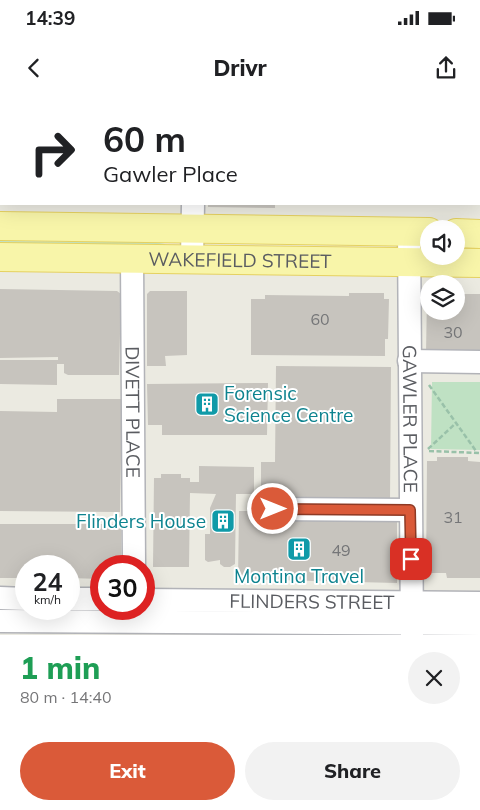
<!DOCTYPE html>
<html lang="en">
<head>
<meta charset="utf-8">
<style>
	body { margin:0; font-family:Mulish,sans-serif; background:#f2f2f2; color:#202124; height:100vh; display:flex; flex-direction:column; font-size:19px; white-space:nowrap }
	* { box-sizing:border-box; margin:0 }
	p { font-size:16px; color:#757577 }
	.icon { flex:none; width:28px; height:28px; fill:none; stroke:currentColor; stroke-width:2; stroke-linecap:round; stroke-linejoin:round }
	.map { position:relative; height:535px; overflow:hidden }
	.panel { display:flex; flex-direction:column; background:#fff; flex:1 }
	.panel>* { flex:none }
	.banner { position:absolute; left:0px; top:0px; width:480px; height:105px; box-shadow:0 5px 20px #0002; background:#fff; color:#202124; overflow:hidden }
	.buttons { position:absolute; left:420px; top:120px; display:grid; gap:10px }
	.buttons a { display:grid; place-items:center; width:45px; height:45px; border-radius:50%; background:#fff; box-shadow:0 5px 20px #0002; font-size:25px }
	.speed { position:absolute; left:15px; top:455px; display:flex; gap:10px; font-size:25px; font-weight:700; text-align:center }
	.speed>* { display:grid; place-content:center; width:65px; height:65px; border-radius:50%; background:#fff; box-shadow:0 5px 20px #0002; line-height:1 }
	.speed small { font-size:12px; font-weight:400 }
	.speed .limit { border:8px solid #d22; background:#fff; color:#111 }
	.pin { position:absolute; display:grid; place-items:center; width:42px; height:42px; color:#fff; margin:-21px; border-radius:10px; box-shadow:0 2px 8px #0006 }
	.me { position:absolute; width:55px; margin:-28px; rotate:90deg; stroke-linejoin:round; filter:drop-shadow(0 0 4px #0008) }
	.turn { display:flex; align-items:center; gap:18px; height:105px; padding:0 20px; font-size:22px }
	.turn .icon { width:65px; height:65px; stroke-width:2.5 }
	.turn b { display:block; font-size:35px; line-height:42px }
	.round { display:grid; place-items:center; flex:none; width:52px; height:52px; border-radius:26px; background:#f2f2f2 }
	.overview { display:flex; align-items:center; justify-content:space-between; height:85px; padding:0 20px }
	h1 { font-size:30px; font-weight:800; line-height:38px; color:#1e9e55 }
	.primary-button { display:flex; gap:10px; margin-top:auto; padding:10px 20px }
	.primary-button a { flex:1; height:58px; border-radius:30px; background:#da5a39; color:#fff; font-size:20px; font-weight:800; line-height:58px; text-align:center }
	.primary-button a+a { background:#f2f2f2; color:#202124 }
	.status { display:flex; justify-content:space-between; align-items:center; height:35px; padding:0 25px; background:#fff; direction:ltr }
	.status svg { height:14px; fill:currentColor }
	header { display:flex; justify-content:space-between; align-items:center; height:65px; padding:0 20px; background:#fff; font-size:22px; font-weight:800 }
	.map>svg:first-child { display:block }
	.green { fill:#bfe1c3 }
	.building { fill:#c7c4be }
	.lines { fill:none; stroke-linecap:round; stroke-linejoin:round }
	.minor-casing { stroke:#b2b3b8; stroke-width:25 }
	.major-casing { stroke:#e5d161; stroke-width:30 }
	.path { stroke:#99c1a9; stroke-width:2.5; stroke-dasharray:5 2.5; stroke-linecap:butt }
	.minor { stroke:#fff; stroke-width:22 }
	.major { stroke:#f8f5a9; stroke-width:28 }
	.route-casing { stroke:#8e3a25; stroke-width:12 }
	.route { stroke:#da5a39; stroke-width:9 }
	.labels { text-anchor:middle; dominant-baseline:central; stroke-width:4; stroke-linejoin:round; paint-order:stroke }
	.number-label { font-size:16px; fill:#757678 }
	.street-label { font-size:19px; fill:#5a5c61; stroke:#fff }
	.culture-label { font-size:19px; fill:#0d838f; stroke:#fff; text-anchor:start }
</style>
</head>
<body>
<div class="status"><b>14:39</b><svg viewBox="0 0 49 12"><path d="M0 12V9h3v3zM5 12V6h3v6zM10 12V3h3v9zM15 12V0h3v12zM26 1h20v11H26zM47 4h2v5h-2z"/></svg></div>
<header><svg class="icon" aria-label="back" viewBox="0 0 24 24"><path d="M15 5l-7 7 7 7"/></svg>Drivr<svg class="icon" aria-label="share" viewBox="0 0 24 24"><path d="M12 15V3M7 8l5-5 5 5M5 13v7h14v-7"/></svg></header>
<div class="map">
<svg width="480" height="535" viewBox="0 0 480 535">
	<rect width="100%" height="100%" fill="#ebeae1"/>
	<!-- green -->
	<path class="green" d="M0 141 153 142 165 144 166 147 0 149Z
		M432 282H480V350L431 349Z"/>
	<!-- building -->
	<path class="building" d="M208 104H275V108L208 107Z
		M0 189 117 191 121 194 119 275H68L64 273V264H57V285L0 284V260H58V257L0 258Z
		M150 191H187V255L165 256 166 266H147V194Z
		M349 193H384V199H389L388 239H385V256L251 255V199H265V195L349 196Z
		M456 194H480V254L426 253 427 196 429 211H456Z
		M276 266 391 267 390 400 261 398V362H275Z
		M268 283 267 335H162V325H148L147 284Z
		M57 299H122L120 412 0 411V311L57 312Z
		M437 357H468V361L480 362V478H447L446 473H426L427 361H437Z
		M199 366 254 367V394H236L235 464 230 467H224L220 464V460L208 462 205 460V434H210V408L216 394 190 393 189 467H153L154 378H161V374H181V378H190V382H199Z
		M239 411H253V416H263L267 419 397 420V483L238 479Z
		M0 424H121V466H101V479L69 478V466H26V478H0Z"/>
	<g class="lines">
		<!-- minor casing -->
		<g class="minor-casing">
			<g id="minor">
				<path d="M193 1V0"/>
				<path id="s1" d="M409 131 412 535"/>
				<path id="s2" d="M132 158 134 466"/>
				<path d="M192 159 193 104"/>
				<path d="M409 261 480 262"/>
				<path d="M273 409 410 410"/>
				<path d="M0 498 26 499"/>
				<path d="M69 499H101"/>
				<path id="s3" d="M144 500 480 503"/>
				<path d="M0 521 480 524"/>
			</g>
		</g>
		<!-- major casing -->
		<g class="major-casing">
			<g id="major">
				<path d="M0 126 429 132"/>
				<path d="M456 133 480 134"/>
				<path id="s4" d="M0 157 480 163"/>
			</g>
		</g>
		<!-- path -->
		<path class="path" d="M429 285 476 351
			M428 349 456 323
			M429 351 480 353"/>
		<!-- minor -->
		<use href="#minor" class="minor"/>
		<!-- major -->
		<use href="#major" class="major"/>
	</g>
	<g class="lines">
		<!-- route casing -->
		<g class="route-casing">
			<path id="route" d="M273 409 410 410 411 459"/>
		</g>
		<!-- route -->
		<use href="#route" class="route"/>
	</g>
	<!-- icons -->
	<defs>
		<g id="building-square" transform="scale(1.25)"><rect x="-9" y="-9" width="18" height="18" rx="4" fill="#0f9aa8" stroke="#fff"/><path d="M-4-6H4V6H1V3H-1V6H-4ZM-2.5-4.3h1.7v1.8h-1.7ZM.8-4.3h1.7v1.8H.8ZM-2.5-1h1.7V.8h-1.7ZM.8-1h1.7V.8H.8Z" fill="#fff"/></g>
	</defs>
	<g fill-rule="evenodd">
		<use href="#building-square" x="207" y="304"/>
		<use href="#building-square" x="223" y="421"/>
		<use href="#building-square" x="299" y="449"/>
	</g>
	<g class="labels">
		<!-- number labels -->
		<g class="number-label">
			<text x="320" y="219">60</text>
			<text x="453" y="232">30</text>
			<text x="453" y="417">31</text>
			<text x="341" y="450">49</text>
		</g>
		<!-- street labels -->
		<g class="street-label">
			<text stroke="none"><textPath href="#s4" startOffset="240">WAKEFIELD STREET</textPath></text>
			<text stroke="none"><textPath href="#s2" startOffset="154">DIVETT PLACE</textPath></text>
			<text stroke="none"><textPath href="#s1" startOffset="188">GAWLER PLACE</textPath></text>
			<text stroke="none"><textPath href="#s3" startOffset="168">FLINDERS STREET</textPath></text>
		</g>
		<!-- culture labels -->
		<g class="culture-label">
			<text x="224" y="293">Forensic<tspan x="224" dy="22">Science Centre</tspan></text>
			<text x="206" y="421" text-anchor="end">Flinders House</text>
			<text x="299" y="476" text-anchor="middle">Montina Travel</text>
		</g>
	</g>
</svg>
<div class="buttons">
<a><svg class="icon" aria-label="sound" viewBox="0 0 24 24"><path d="M4 9h4l5-4v14l-5-4H4zM17 9q2 3 0 6"/></svg></a>
<a><svg class="icon" aria-label="layers" viewBox="0 0 24 24"><path d="M12 4l9 5-9 5-9-5zM3 14l9 5 9-5"/></svg></a>
</div>
<div class="speed"><div>24<small>km/h</small></div><div class="limit">30</div></div>
<div class="pin" style="left:411px;top:459px;background:#d93025"><svg class="icon" aria-label="arrive" viewBox="0 0 24 24"><path d="M6 21V4h12l-3 4 3 4H6"/></svg></div>
<svg class="me" style="left:273px;top:409px" viewBox="-20 -20 40 40"><circle r="17" fill="#da5a39" stroke="#fff" stroke-width="3"/><path d="M0-11L8 9 0 5-8 9z" fill="#fff"/></svg>
<div class="banner">
<div class="turn"><svg class="icon" aria-label="right" viewBox="0 0 24 24"><path d="M7 20v-9h11M14 6l5 5-5 5"/></svg><div><b>60 m</b>Gawler Place</div></div>
</div>
</div>
<section class="panel">
<div class="overview"><div><h1>1 min</h1><p>80 m · 14:40</p></div><a class="round"><svg class="icon" aria-label="close" viewBox="0 0 24 24"><path d="M6 6l12 12M18 6L6 18"/></svg></a></div>
<div class="primary-button"><a>Exit</a><a>Share</a></div>
</section>
</body>
</html>
